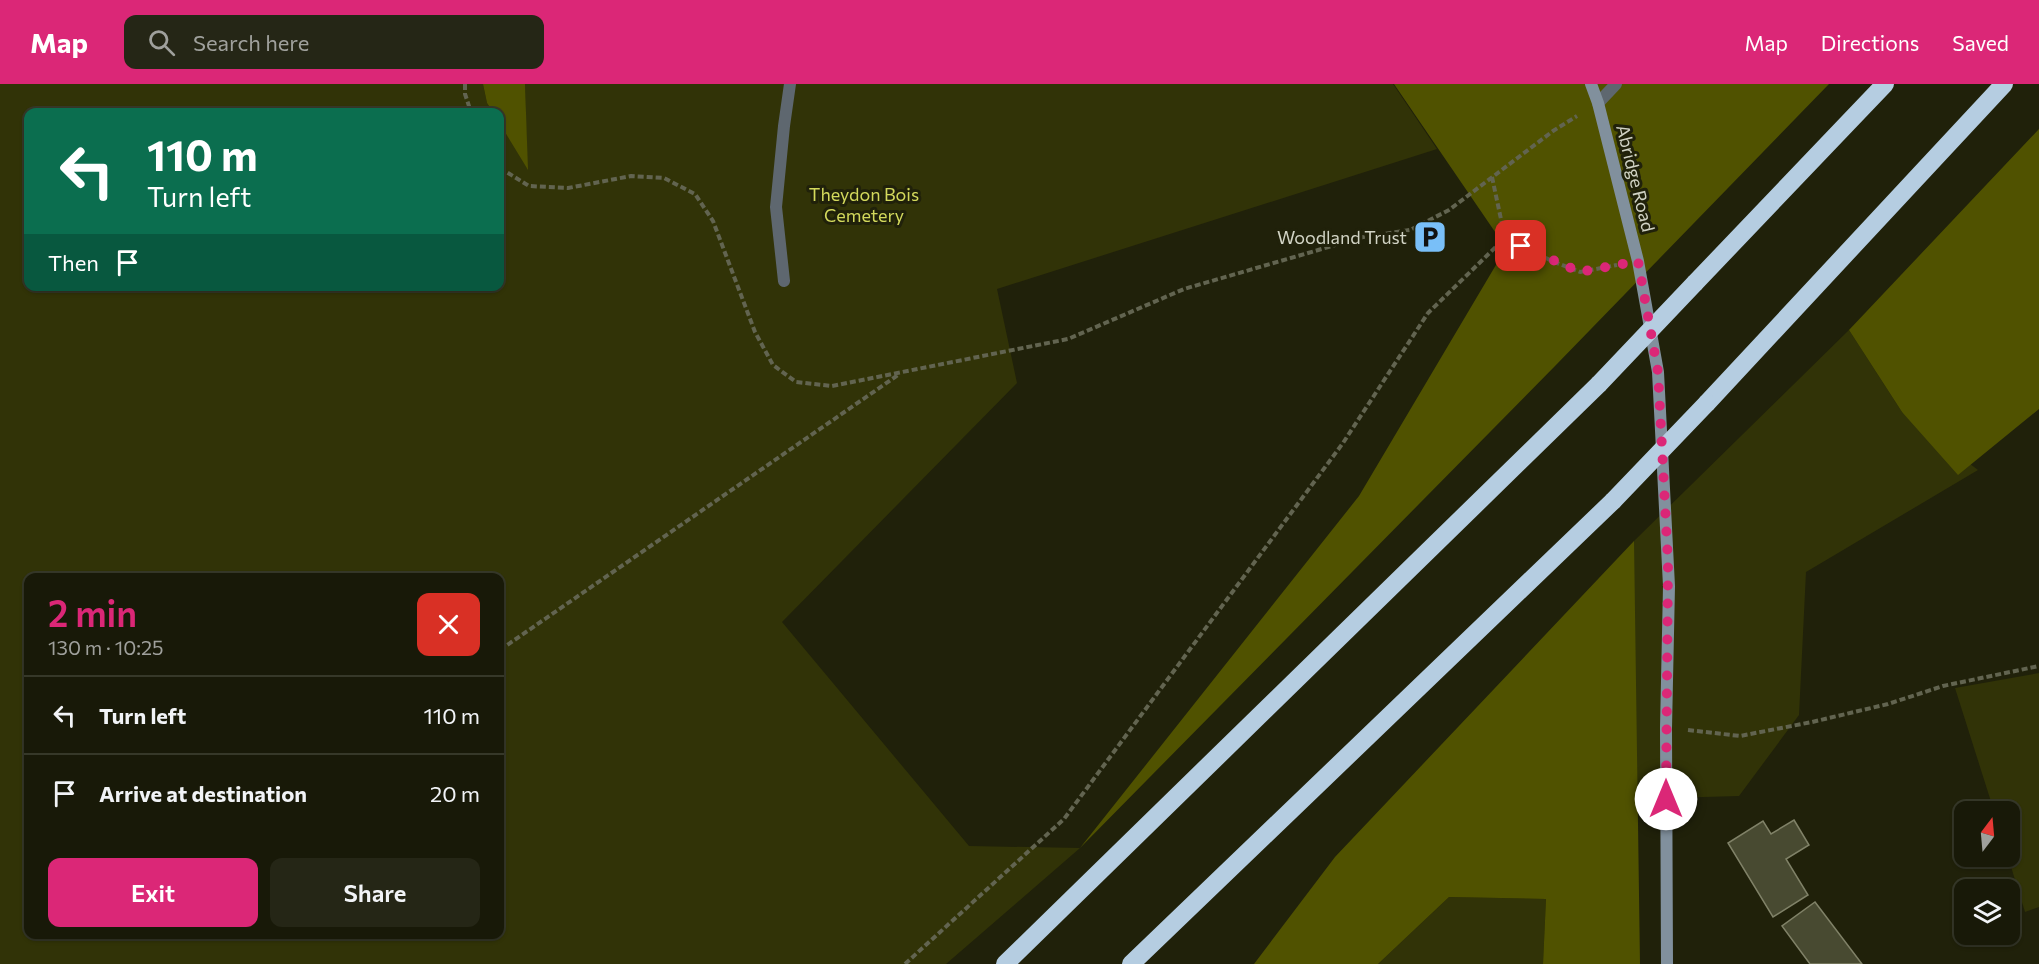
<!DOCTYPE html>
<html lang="en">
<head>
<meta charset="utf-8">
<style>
	body { margin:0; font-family:Commissioner,sans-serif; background:#252616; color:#f1f3f6; height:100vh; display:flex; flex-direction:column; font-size:22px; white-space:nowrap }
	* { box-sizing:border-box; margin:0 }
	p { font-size:20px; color:#9fa09c }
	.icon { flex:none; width:33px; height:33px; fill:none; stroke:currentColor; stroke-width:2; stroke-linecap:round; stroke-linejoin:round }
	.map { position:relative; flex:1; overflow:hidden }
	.sheet { position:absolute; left:24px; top:489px; width:480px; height:366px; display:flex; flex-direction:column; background:#181908; border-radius:12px; box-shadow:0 2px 4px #0004,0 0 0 2px #363829 }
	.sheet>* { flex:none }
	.banner { position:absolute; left:24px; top:24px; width:480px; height:183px; border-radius:12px; box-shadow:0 2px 4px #0004,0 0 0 2px #363829; background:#0b6e4f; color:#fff; overflow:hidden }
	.needle { width:39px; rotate:16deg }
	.fabs { position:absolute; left:1954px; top:717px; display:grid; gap:12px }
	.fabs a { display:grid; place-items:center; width:66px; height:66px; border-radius:12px; background:#181908; box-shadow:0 2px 4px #0004,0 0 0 2px #363829; font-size:30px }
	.pin { position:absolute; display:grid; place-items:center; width:51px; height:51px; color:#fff; margin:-26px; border-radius:12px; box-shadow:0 3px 9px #0006 }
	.me { position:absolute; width:66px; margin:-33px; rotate:0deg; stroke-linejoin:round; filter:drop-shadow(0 0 4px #0008) }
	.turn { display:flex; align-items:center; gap:21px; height:126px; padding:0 24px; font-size:27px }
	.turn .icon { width:78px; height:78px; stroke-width:2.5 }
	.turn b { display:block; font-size:42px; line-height:51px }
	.then { display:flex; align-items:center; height:57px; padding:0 24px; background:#0003; gap:12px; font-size:22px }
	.round { display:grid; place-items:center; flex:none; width:63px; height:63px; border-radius:12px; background:#252616 }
	.summary { display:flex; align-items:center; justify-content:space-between; height:102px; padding:0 24px }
	h1 { font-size:36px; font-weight:600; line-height:45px; color:#db2777 }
	.action { display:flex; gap:12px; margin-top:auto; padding:12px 24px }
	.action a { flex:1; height:69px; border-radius:12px; background:#db2777; color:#fff; font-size:24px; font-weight:600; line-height:69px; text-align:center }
	.action a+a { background:#252616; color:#f1f3f6 }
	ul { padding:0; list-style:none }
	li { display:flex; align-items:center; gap:18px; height:78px; padding:0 24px; border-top:2px solid #363829 }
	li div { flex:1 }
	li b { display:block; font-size:22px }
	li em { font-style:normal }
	header { display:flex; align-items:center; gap:36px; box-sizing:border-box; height:84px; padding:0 30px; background:#db2777; color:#fff }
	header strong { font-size:28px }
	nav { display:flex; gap:33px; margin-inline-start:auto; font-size:21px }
	.search { width:420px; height:54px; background:#252616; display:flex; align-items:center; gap:15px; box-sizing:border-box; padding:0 21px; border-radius:12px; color:#9fa09c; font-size:22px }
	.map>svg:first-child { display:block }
	.green { fill:#313307; fill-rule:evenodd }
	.forest { fill:#505200 }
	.building { fill:#484a31; stroke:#808268; stroke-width:1.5 }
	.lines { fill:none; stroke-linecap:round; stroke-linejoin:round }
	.path { stroke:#626450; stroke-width:4; stroke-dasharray:6 3; stroke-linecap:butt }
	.service { stroke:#5e676f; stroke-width:12 }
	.minor { stroke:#5e676f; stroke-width:12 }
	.secondary { stroke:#81909d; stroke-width:12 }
	.motorway { stroke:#b5cde1; stroke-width:18 }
	.motorway-bridge { stroke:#b5cde1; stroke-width:18 }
	.route { stroke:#db2777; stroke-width:10; stroke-dasharray:0 18 }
	.labels { text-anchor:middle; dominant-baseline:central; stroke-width:6; stroke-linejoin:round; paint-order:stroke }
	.street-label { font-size:18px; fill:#d1d3c4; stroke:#20210a }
	.park-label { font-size:18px; fill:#d3d95c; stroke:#20210a }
	.poi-label { font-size:18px; fill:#d1d3c4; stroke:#20210a; text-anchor:end }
</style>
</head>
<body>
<header>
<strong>Map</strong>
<div class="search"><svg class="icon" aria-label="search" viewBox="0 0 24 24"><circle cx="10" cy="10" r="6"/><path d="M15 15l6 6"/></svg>Search here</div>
<nav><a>Map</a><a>Directions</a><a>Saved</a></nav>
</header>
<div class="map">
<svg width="2039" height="880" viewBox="0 0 2039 880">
	<rect width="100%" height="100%" fill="#20210a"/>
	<!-- green -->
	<path class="green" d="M0 0H483L487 19 493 28H28V202H500V40L527 84 525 0H1393L1437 65 997 205 1017 299 782 538 969 762 1080 764 946 880H0ZM28 494H500V850H28Z
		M1849 246 1902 328 1978 386 1806 488 1799 631 1739 712 1633 715 1634 457Z
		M2039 589V823L2025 828 2008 773 2010 772V728L1994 727 1955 604Z
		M1449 813 1546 815 1543 880H1378Z"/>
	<!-- forest -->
	<path class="forest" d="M483 0H525L528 86 500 40V28H493L487 19Z
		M1394 0H1829L1556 281 1080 764 1359 412 1506 164Z
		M2039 45V325L1958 391 1902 328 1849 246Z
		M1634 457 1640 880H1543L1546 815 1449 813 1378 880H1254L1335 773Z"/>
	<!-- building -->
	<path class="building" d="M1794 736 1809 761 1786 775 1808 811 1773 833 1728 759 1763 737 1771 750Z
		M1815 818 1862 880H1810L1782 842Z"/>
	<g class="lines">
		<!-- path -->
		<path class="path" d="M465 0V10L471 28
			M500 84 529 102 568 104 631 92 664 94 695 110 713 137 755 248 773 281 796 298 832 302 1068 255 1184 205 1363 153 1410 146 1449 126 1553 47 1577 32
			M1492 93 1505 154
			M1505 154 1552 177 1580 188 1617 181
			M500 566 898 291
			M1688 646 1740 652 1812 638 1888 620 1943 602 2039 582
			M905 880 1064 735 1343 359 1428 229 1505 154"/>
		<!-- service -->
		<path class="service" d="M784 197 776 123 784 42 790 0"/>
		<!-- minor -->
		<path class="minor" d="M1598 19 1616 0"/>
		<!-- secondary -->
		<path class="secondary" d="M1591 0 1598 19 1638 177 1658 288 1669 502 1666 644 1667 880"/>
		<!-- motorway -->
		<path class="motorway" d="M1695 199 1885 0
			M1707 319 2004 0
			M1005 880 1599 300
			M1131 880 1613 417"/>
		<!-- motorway-bridge -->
		<path class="motorway-bridge" d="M1599 300 1695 199
			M1613 417 1707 319"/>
	</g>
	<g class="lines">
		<!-- route -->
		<path class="route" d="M1521 162 1580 188 1638 177 1658 288 1668 478 1666 715"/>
	</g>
	<!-- icons -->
	<defs>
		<g id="parking-square" transform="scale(1.725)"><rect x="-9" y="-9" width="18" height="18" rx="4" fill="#79bff8" stroke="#20210a"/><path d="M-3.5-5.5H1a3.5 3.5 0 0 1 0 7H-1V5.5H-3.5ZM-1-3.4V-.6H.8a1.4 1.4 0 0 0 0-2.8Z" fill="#111"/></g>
	</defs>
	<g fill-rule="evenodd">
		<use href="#parking-square" x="1430" y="153"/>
	</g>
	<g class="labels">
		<!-- street labels -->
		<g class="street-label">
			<text transform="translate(1636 94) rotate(76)">Abridge Road</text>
		</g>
		<!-- park labels -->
		<g class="park-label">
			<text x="864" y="110">Theydon Bois<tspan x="864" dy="21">Cemetery</tspan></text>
		</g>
		<!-- poi labels -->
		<g class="poi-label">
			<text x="1407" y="153">Woodland Trust</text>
		</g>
	</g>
</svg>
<div class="fabs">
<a><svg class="needle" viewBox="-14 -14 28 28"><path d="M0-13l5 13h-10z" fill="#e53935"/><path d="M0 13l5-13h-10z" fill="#9fa09c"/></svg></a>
<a><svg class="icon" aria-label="layers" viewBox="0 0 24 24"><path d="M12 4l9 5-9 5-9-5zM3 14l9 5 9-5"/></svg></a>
</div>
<div class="pin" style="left:1521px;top:162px;background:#d93025"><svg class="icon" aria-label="arrive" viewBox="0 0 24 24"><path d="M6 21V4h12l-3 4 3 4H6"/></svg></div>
<svg class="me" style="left:1666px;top:715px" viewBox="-20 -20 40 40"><circle r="19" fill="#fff"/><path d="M0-13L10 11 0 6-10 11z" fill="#db2777"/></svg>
<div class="banner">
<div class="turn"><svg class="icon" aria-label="left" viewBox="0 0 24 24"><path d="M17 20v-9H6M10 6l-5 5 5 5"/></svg><div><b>110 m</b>Turn left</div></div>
<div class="then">Then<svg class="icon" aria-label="arrive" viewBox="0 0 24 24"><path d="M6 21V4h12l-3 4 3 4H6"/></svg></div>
</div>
<section class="sheet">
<div class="summary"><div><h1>2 min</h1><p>130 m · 10:25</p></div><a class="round" style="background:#d93025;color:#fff"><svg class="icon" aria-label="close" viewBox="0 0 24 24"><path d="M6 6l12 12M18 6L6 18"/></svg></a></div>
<ul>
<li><svg class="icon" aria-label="left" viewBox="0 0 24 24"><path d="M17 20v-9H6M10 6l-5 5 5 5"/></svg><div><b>Turn left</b></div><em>110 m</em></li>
<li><svg class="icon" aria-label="arrive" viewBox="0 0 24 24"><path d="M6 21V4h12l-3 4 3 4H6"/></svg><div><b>Arrive at destination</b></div><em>20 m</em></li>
</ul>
<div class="action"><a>Exit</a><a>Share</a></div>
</section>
</div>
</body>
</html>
